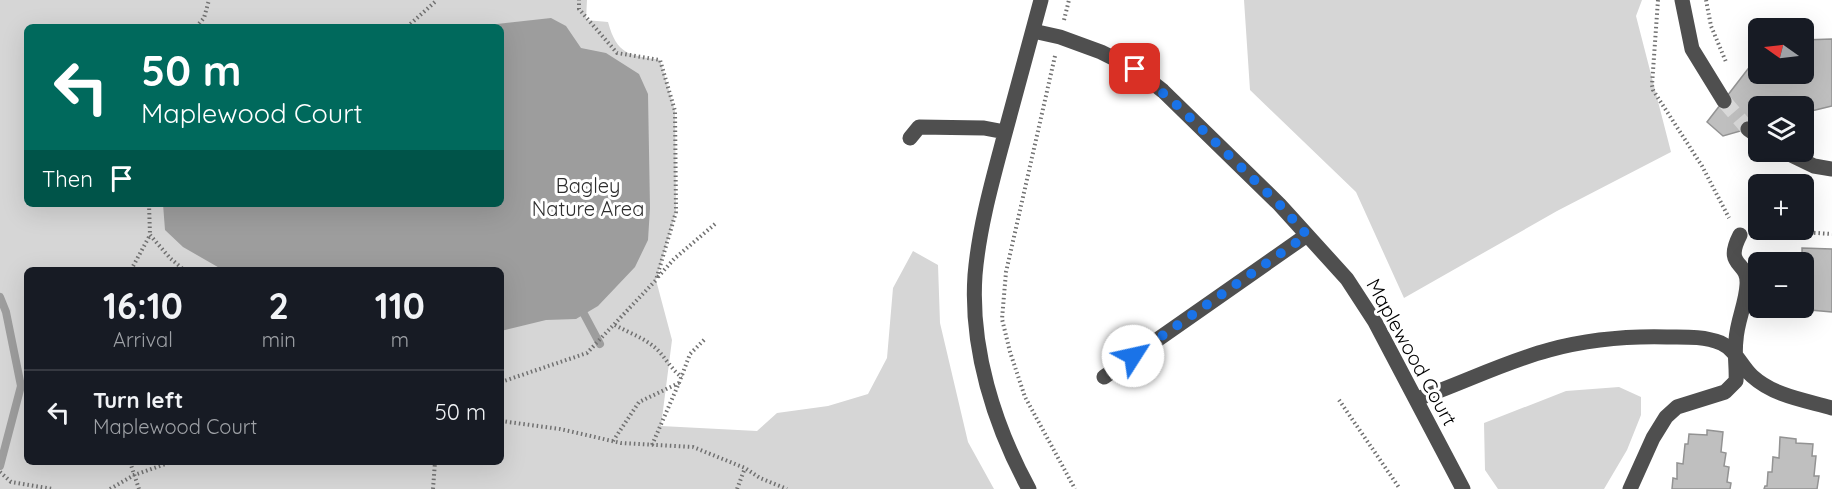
<!DOCTYPE html>
<html lang="en">
<head>
<meta charset="utf-8">
<style>
	body { margin:0; font-family:Quicksand,sans-serif; background:#20242c; color:#f1f3f6; height:100vh; display:flex; flex-direction:column; font-size:22px; white-space:nowrap }
	* { box-sizing:border-box; margin:0 }
	p { font-size:20px; color:#9ea1a6 }
	.icon { flex:none; width:33px; height:33px; fill:none; stroke:currentColor; stroke-width:2; stroke-linecap:round; stroke-linejoin:round }
	.map { position:relative; flex:1; overflow:hidden }
	.sheet { position:absolute; left:24px; top:267px; width:480px; height:198px; display:flex; flex-direction:column; background:#171b24; border-radius:9px; box-shadow:0 6px 24px #0002 }
	.sheet>* { flex:none }
	.top-card { position:absolute; left:24px; top:24px; width:480px; height:183px; border-radius:9px; box-shadow:0 6px 24px #0002; background:#00695c; color:#fff; overflow:hidden }
	.needle { width:39px; rotate:284deg }
	.controls { position:absolute; left:1748px; top:18px; display:grid; gap:12px }
	.controls a { display:grid; place-items:center; width:66px; height:66px; border-radius:9px; background:#171b24; box-shadow:0 6px 24px #0002; font-size:30px }
	.pin { position:absolute; display:grid; place-items:center; width:51px; height:51px; color:#fff; margin:-26px; border-radius:12px; box-shadow:0 3px 9px #0006 }
	.me { position:absolute; width:66px; margin:-33px; rotate:55deg; stroke-linejoin:round; filter:drop-shadow(0 0 4px #0008) }
	.turn { display:flex; align-items:center; gap:21px; height:126px; padding:0 18px; font-size:27px }
	.turn .icon { width:78px; height:78px; stroke-width:2.5 }
	.turn b { display:block; font-size:42px; line-height:51px }
	.then { display:flex; align-items:center; height:57px; padding:0 18px; background:#0003; gap:12px; font-size:22px }
	.eta { display:flex; justify-content:space-evenly; align-items:center; height:102px; text-align:center }
	.eta b { font-size:36px; font-weight:800; line-height:42px }
	ul { padding:0; list-style:none }
	li { display:flex; align-items:center; gap:18px; height:84px; padding:0 18px; border-top:2px solid #363941 }
	li div { flex:1 }
	li b { display:block; font-size:22px }
	li em { font-style:normal }
	.map>svg:first-child { display:block }
	.green { fill:#d6d6d6; fill-rule:evenodd }
	.water { fill:#9d9d9d }
	.lines { fill:none; stroke-linecap:round; stroke-linejoin:round }
	.stream { stroke:#9d9d9d; stroke-width:8 }
	.building { fill:#bfbfbf; stroke:#939393; stroke-width:1.5 }
	.minor-tunnel { stroke:#d9d9d9; stroke-width:15; stroke-dasharray:15 8; stroke-linecap:butt }
	.path { stroke:#717171; stroke-width:4; stroke-dasharray:1.5 3; stroke-linecap:butt }
	.minor { stroke:#4f4f4f; stroke-width:15 }
	.route { stroke:#1a73e8; stroke-width:10; stroke-dasharray:0 18 }
	.labels { text-anchor:middle; dominant-baseline:central; stroke-width:6; stroke-linejoin:round; paint-order:stroke }
	.park-label { font-size:20px; fill:#2d2d2d; stroke:#fff }
	.street-label { font-size:20px; fill:#000; stroke:#fff }
</style>
</head>
<body>
<div class="map">
<svg width="1832" height="489" viewBox="0 0 1832 489">
	<rect width="100%" height="100%" fill="#fff"/>
	<!-- green -->
	<path class="green" d="M0 0H587L586 20 608 22C617 55 629 55 660 60L675 111 676 212 656 280 672 340 661 426 757 431 777 413 828 406 868 394 887 358 893 288 913 251 938 265 940 323 968 442 994 489H0ZM27 27H501V204H27ZM27 270H501V462H27Z
		M1244 0H1642L1636 16 1671 152 1557 211 1404 298 1356 192 1250 90Z
		M1619 387 1641 397V415L1627 450 1604 489H1498L1485 470 1484 423 1566 391Z"/>
	<!-- water -->
	<path class="water" d="M551 18 566 26 581 48 606 53 639 74 648 94 650 208 648 240 635 267 598 306 576 319 546 320 501 331V270H223L183 247 165 230 163 204H501V27H471Z"/>
	<g class="lines">
		<!-- stream -->
		<path class="stream" d="M0 297 6 312 21 386 0 466
			M584 314 600 344"/>
	</g>
	<!-- building -->
	<path class="building" d="M1832 39V106L1803 113V106H1758V126L1723 136 1707 122 1758 56V74H1803V40Z
		M1802 248 1832 249V312L1799 309V308H1803Z
		M1707 430 1723 432 1721 452 1726 453 1724 466 1729 467 1727 482 1731 483 1730 489H1672L1673 478 1677 479V463L1683 464 1685 444H1688L1689 434 1707 435Z
		M1780 437 1796 439V443L1813 444 1812 456H1816L1814 476H1819L1817 489H1764L1765 486H1767L1768 472H1772L1773 457 1779 458Z"/>
	<g class="lines">
		<!-- minor-tunnel -->
		<path class="minor-tunnel" d="M1724 101 1748 129"/>
		<!-- path -->
		<path class="path" d="M1658 0 1652 85 1653 90 1702 166 1729 218
			M1706 0 1711 26 1726 62
			M1064 20 1069 0
			M196 27 204 18 209 0
			M407 27 437 0
			M1055 56 1006 272 1002 319 1010 352 1025 397 1075 489
			M149 204 150 235
			M1760 233 1802 232 1832 234
			M150 235 170 258 184 270
			M131 270 150 235
			M658 277 674 259 715 224
			M615 325C627 332 642 337 653 346 664 354 670 369 682 377
			M501 382 587 353 656 280 676 212 675 111 660 60 617 53 579 9V0
			M1339 400 1400 489
			M501 421 560 429 621 443 693 447 745 468 760 478 787 489
			M613 441 639 402 679 383
			M652 445 679 383 690 354 705 339
			M130 462 139 489
			M0 472 11 482 53 489
			M110 489 134 475 171 462
			M433 489 435 462
			M737 489 745 468"/>
		<!-- minor -->
		<path class="minor" d="M1682 0 1692 49 1724 101
			M1033 31 1060 37 1101 52 1135 69 1163 91 1279 204 1347 279 1375 322 1463 489
			M1748 129 1758 136
			M910 138 919 127 984 128 1005 132
			M1785 152 1814 166 1832 169
			M1104 377 1307 235
			M1417 399C1461 384 1504 362 1549 350 1586 340 1629 336 1667 337 1685 337 1704 336 1721 343 1736 350 1741 366 1752 376 1774 396 1804 400 1832 408
			M1029 489C994 425 970 348 975 275 979 228 992 182 1004 137 1016 91 1029 46 1041 0
			M1630 489 1653 438 1666 417 1677 407 1725 392 1736 381C1737 368 1734 354 1736 340 1737 321 1746 304 1747 285 1749 260 1723 268 1740 235"/>
	</g>
	<g class="lines">
		<!-- route -->
		<path class="route" d="M1133 356 1307 235 1279 204 1179 107 1135 69"/>
	</g>
	<g class="labels">
		<!-- park labels -->
		<g class="park-label">
			<text x="588" y="185">Bagley<tspan x="588" dy="23">Nature Area</tspan></text>
		</g>
		<!-- street labels -->
		<g class="street-label">
			<text transform="translate(1412 352) rotate(61)">Maplewood Court</text>
		</g>
	</g>
</svg>
<div class="controls">
<a><svg class="needle" viewBox="-14 -14 28 28"><path d="M0-13l5 13h-10z" fill="#e53935"/><path d="M0 13l5-13h-10z" fill="#9ea1a6"/></svg></a>
<a><svg class="icon" aria-label="layers" viewBox="0 0 24 24"><path d="M12 4l9 5-9 5-9-5zM3 14l9 5 9-5"/></svg></a>
<a>+</a>
<a>−</a>
</div>
<div class="pin" style="left:1135px;top:69px;background:#d93025"><svg class="icon" aria-label="arrive" viewBox="0 0 24 24"><path d="M6 21V4h12l-3 4 3 4H6"/></svg></div>
<svg class="me" style="left:1133px;top:356px" viewBox="-20 -20 40 40"><circle r="19" fill="#fff"/><path d="M0-13L10 11 0 6-10 11z" fill="#1a73e8"/></svg>
<div class="top-card">
<div class="turn"><svg class="icon" aria-label="left" viewBox="0 0 24 24"><path d="M17 20v-9H6M10 6l-5 5 5 5"/></svg><div><b>50 m</b>Maplewood Court</div></div>
<div class="then">Then<svg class="icon" aria-label="arrive" viewBox="0 0 24 24"><path d="M6 21V4h12l-3 4 3 4H6"/></svg></div>
</div>
<section class="sheet">
<div class="eta">
<div><b>16:10</b><p>Arrival</p></div>
<div><b>2</b><p>min</p></div>
<div><b>110</b><p>m</p></div>
</div>
<ul>
<li><svg class="icon" aria-label="left" viewBox="0 0 24 24"><path d="M17 20v-9H6M10 6l-5 5 5 5"/></svg><div><b>Turn left</b><p>Maplewood Court</p></div><em>50 m</em></li>
</ul>
</section>
</div>
</body>
</html>
